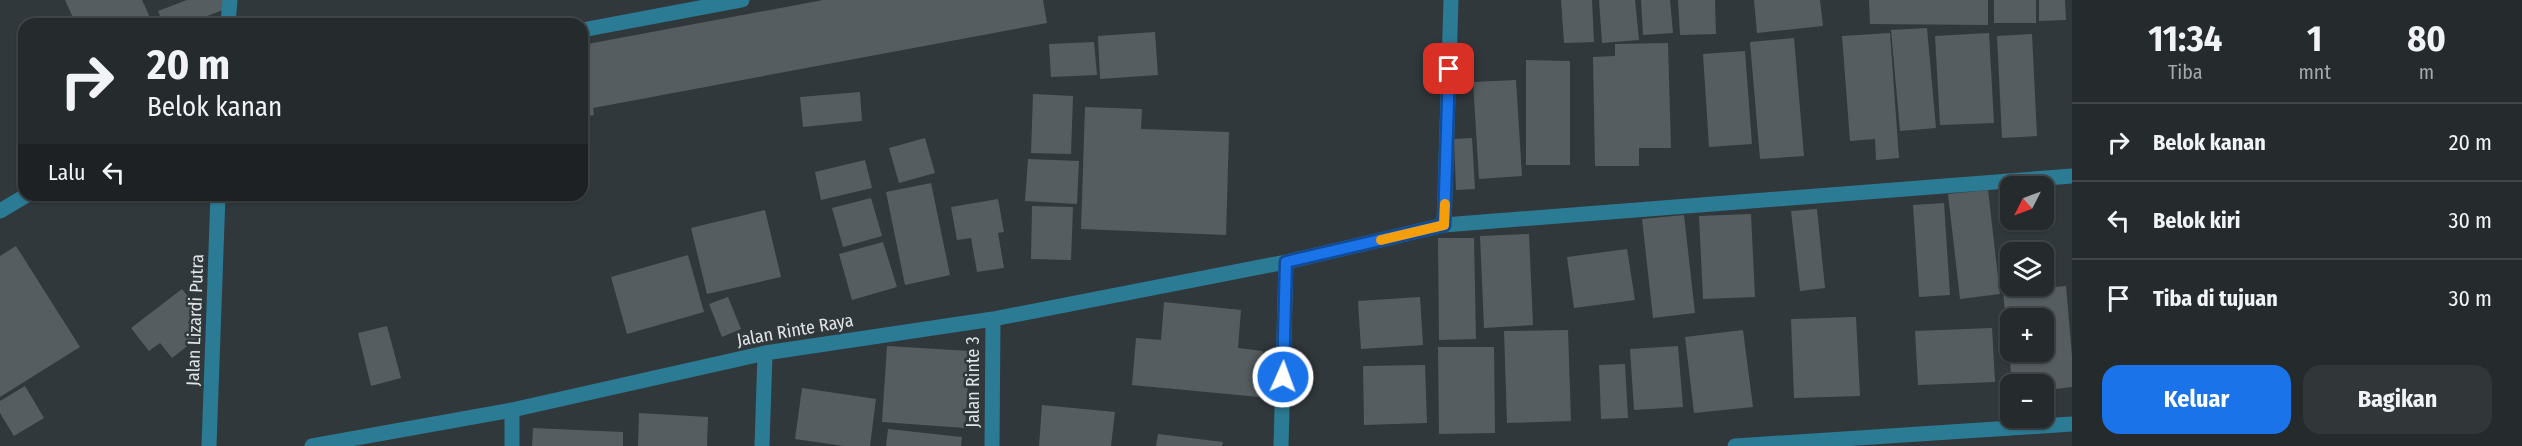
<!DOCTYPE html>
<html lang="id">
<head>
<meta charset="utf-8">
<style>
	body { margin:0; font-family:"Fira Sans Condensed",sans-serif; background:#313638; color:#f1f3f6; height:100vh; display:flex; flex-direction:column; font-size:22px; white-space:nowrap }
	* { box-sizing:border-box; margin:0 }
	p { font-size:20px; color:#a3a7a9 }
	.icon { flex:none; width:33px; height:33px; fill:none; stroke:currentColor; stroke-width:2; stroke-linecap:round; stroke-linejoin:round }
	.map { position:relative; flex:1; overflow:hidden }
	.details { display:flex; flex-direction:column; background:#252a2c; width:450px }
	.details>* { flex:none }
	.banner { position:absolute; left:18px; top:18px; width:570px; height:183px; border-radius:18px; box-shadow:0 2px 4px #0004,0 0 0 2px #424648; background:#252a2c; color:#f1f3f6; overflow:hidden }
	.needle { width:39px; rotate:228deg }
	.controls { position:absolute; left:2000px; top:176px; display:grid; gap:12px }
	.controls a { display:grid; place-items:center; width:54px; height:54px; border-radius:12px; background:#252a2c; box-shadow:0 2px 4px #0004,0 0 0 2px #424648; font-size:30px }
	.pin { position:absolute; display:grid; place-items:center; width:51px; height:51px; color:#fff; margin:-26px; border-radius:12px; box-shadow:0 3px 9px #0006 }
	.me { position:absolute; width:66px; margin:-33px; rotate:2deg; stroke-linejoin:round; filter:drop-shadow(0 0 4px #0008) }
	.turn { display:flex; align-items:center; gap:21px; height:126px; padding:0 30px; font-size:27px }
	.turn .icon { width:78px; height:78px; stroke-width:2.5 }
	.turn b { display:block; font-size:42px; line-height:51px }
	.then { display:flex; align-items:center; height:57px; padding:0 30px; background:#0003; gap:12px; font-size:22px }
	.eta { display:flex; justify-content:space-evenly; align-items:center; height:102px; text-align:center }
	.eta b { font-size:36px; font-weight:700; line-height:42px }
	.button { display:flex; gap:12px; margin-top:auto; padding:12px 30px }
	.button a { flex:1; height:69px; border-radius:18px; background:#1a73e8; color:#fff; font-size:24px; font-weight:700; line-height:69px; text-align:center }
	.button a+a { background:#313638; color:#f1f3f6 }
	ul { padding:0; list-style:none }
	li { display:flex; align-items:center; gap:18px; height:78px; padding:0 30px; border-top:2px solid #424648 }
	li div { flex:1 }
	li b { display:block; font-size:22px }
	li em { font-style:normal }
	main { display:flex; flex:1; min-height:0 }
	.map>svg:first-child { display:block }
	.building { fill:#555d60 }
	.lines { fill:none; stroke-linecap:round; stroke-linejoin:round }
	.minor { stroke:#2c7b94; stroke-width:15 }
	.route-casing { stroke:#114b97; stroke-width:15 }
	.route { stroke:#1a73e8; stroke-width:10 }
	.slow { stroke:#f59e0b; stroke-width:10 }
	.labels { text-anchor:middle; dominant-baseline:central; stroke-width:5; stroke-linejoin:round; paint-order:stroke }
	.street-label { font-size:18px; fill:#e0e4e6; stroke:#31383b }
</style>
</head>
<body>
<main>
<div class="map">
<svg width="2072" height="446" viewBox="0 0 2072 446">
	<rect width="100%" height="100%" fill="#31383b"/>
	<!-- building -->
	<path class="building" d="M65 0H142L153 24H76Z
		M187 0H223L226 9 186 24H163L158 11Z
		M823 0H1043L1047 23 593 108 594 115 582 117V45Z
		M1561 0H1592L1594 42 1564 43Z
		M1599 0H1635L1639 40 1602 43Z
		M1641 0H1670L1673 33 1643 35Z
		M1678 0H1715L1716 34 1680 35Z
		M1754 0H1820L1823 26 1757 33Z
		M1869 0H1988V25L1870 24Z
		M1994 0H2036V23H1994Z
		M2039 0H2065L2066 20 2039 21Z
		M1927 28 1936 128 1900 131 1891 30Z
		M1155 32 1158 75 1100 79 1098 36Z
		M1890 33 1899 158 1876 160 1875 139 1850 141 1842 36Z
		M1989 33 1994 123 1940 125 1935 36Z
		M2032 34 2037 136 2002 138 1997 36Z
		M1794 38 1804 156 1760 159 1750 42Z
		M1094 42 1097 75 1051 77 1049 44Z
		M1668 43 1671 148H1639V166H1595L1593 57 1615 56V44Z
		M1745 51 1752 144 1709 147 1703 54Z
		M1526 60 1570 61V165H1526Z
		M1516 80 1522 176 1479 179 1473 82Z
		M860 92 862 121 803 127 800 97Z
		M1033 94 1073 96 1071 154 1031 153Z
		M1085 107 1142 109 1141 129 1229 132 1226 235 1081 229Z
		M925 138 935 173 899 183 889 148Z
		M1472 138 1475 189 1456 190 1454 139Z
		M1028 159 1079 161 1077 204 1025 201Z
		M865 160 872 188 821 200 815 172Z
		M931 183 950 275 905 285 886 192Z
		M1988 190 2000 294 1960 299 1948 194Z
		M871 198 882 236 843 247 832 208Z
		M998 199 1004 232 998 233 1004 268 977 272 971 238 957 240 951 207Z
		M1944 203 1950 295 1919 297 1913 205Z
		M1032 206 1073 207 1071 260 1031 259Z
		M1817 209 1825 288 1800 291 1791 211Z
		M765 210 781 277 707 294 691 228Z
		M1751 214 1755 297 1703 299 1699 216Z
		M1684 215 1695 313 1653 318 1642 219Z
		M1529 234 1533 325 1484 328 1480 236Z
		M1438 238H1474L1476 339 1439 340Z
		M883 242 897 287 852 300 839 254Z
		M16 246 80 347 0 397V256Z
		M1627 249 1635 300 1574 308 1567 257Z
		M688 255 704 312 627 334 611 277Z
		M2066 286 2072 356V387L2047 390 2048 402 2043 403V384H2012L2009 351H2043V318H2010L2008 343 2003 291Z
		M182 289 200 312 188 322 199 337 172 358 160 343 149 351 131 328Z
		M728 297 741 329 722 337 709 304Z
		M1420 297 1423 345 1361 349 1358 301Z
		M1164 302 1241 310 1238 348 1263 351 1259 397 1132 385 1136 338 1161 340Z
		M1856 317 1860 396 1794 398 1791 319Z
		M387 326 401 378 371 386 358 333Z
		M1992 328 1995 382 1918 385 1915 331Z
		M1568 330 1571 421 1507 423 1504 331Z
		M1743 330 1753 407 1694 413 1685 337Z
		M887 346 970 351 965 428 882 422Z
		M1678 346 1683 407 1634 410 1630 349Z
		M1438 347H1494L1495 433 1439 434Z
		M1625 364 1628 418 1601 419 1599 365Z
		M1425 365 1427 423 1364 425 1363 366Z
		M25 386 44 418 14 436 0 413V401Z
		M802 388 876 399 870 446H844L795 439Z
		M1042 405 1115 412 1111 446H1039Z
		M639 413 708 417 707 446H638Z
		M533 428 623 432V446H532Z
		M888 429 962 437 961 446H886Z
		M1158 434 1223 442 1222 446H1156Z"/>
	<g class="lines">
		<!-- minor -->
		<path class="minor" d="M228 24 230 0
			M582 30 742 0
			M0 211 27 195
			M1444 225 1451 0
			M512 410V446
			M209 446 218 195
			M312 446 512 410 765 353 993 319 1286 262 1444 225 2072 176
			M762 446 765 353
			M992 446 993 319
			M1281 446 1286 262
			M1735 446 2072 424"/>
	</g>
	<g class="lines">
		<!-- route casing -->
		<g class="route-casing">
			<path id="route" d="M1283 377 1286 262 1444 225 1449 69"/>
		</g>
		<!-- route -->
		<use href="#route" class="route"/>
		<!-- slow -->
		<path class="slow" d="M1381 240 1444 225 1445 204"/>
	</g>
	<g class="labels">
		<!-- street labels -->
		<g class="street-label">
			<text transform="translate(195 320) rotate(-88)">Jalan Lizardi Putra</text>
			<text transform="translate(795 330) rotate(-10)">Jalan Rinte Raya</text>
			<text transform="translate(973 382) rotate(-90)">Jalan Rinte 3</text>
		</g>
	</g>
</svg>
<div class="controls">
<a><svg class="needle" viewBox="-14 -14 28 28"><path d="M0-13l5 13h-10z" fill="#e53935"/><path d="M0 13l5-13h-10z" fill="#a3a7a9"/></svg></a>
<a><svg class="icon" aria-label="layers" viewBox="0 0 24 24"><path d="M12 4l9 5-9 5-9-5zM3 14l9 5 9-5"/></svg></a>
<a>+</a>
<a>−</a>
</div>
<div class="pin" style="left:1449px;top:69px;background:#d93025"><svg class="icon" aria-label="arrive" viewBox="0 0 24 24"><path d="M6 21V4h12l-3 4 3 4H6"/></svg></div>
<svg class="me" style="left:1283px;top:377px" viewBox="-20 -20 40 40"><circle r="17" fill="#1a73e8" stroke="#fff" stroke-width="3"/><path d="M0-11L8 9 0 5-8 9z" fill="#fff"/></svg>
<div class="banner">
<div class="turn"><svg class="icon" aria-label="right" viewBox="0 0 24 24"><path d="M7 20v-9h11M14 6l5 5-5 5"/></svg><div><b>20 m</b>Belok kanan</div></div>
<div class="then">Lalu<svg class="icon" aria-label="left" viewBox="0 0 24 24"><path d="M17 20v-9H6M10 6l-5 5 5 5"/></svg></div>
</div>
</div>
<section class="details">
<div class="eta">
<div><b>11:34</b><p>Tiba</p></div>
<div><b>1</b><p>mnt</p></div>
<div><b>80</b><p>m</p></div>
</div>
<ul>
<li><svg class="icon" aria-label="right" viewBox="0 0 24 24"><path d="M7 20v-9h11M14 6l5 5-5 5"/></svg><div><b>Belok kanan</b></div><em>20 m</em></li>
<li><svg class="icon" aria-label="left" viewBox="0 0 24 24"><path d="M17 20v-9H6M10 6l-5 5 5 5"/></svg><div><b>Belok kiri</b></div><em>30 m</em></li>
<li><svg class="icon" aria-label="arrive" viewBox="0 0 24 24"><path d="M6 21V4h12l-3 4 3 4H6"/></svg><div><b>Tiba di tujuan</b></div><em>30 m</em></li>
</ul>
<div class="button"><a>Keluar</a><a>Bagikan</a></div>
</section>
</main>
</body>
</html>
